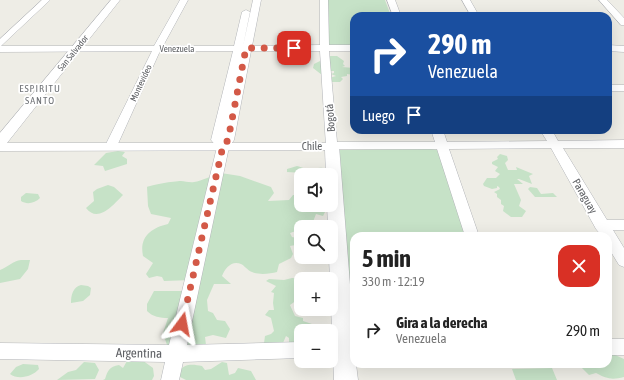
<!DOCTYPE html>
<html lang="es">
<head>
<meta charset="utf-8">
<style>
	body { margin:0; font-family:"Asap Condensed",sans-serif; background:#f2f2f2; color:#222; height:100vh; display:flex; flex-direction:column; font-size:15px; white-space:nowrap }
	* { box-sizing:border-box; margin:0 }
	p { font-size:13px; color:#767676 }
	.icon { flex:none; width:22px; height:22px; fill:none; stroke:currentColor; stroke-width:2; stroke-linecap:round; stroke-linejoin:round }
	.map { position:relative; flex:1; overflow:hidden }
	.panel { position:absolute; left:350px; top:232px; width:262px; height:136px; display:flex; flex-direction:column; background:#fff; border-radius:12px; box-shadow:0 4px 16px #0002 }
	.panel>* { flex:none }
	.banner { position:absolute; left:350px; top:12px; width:262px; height:122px; border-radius:12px; box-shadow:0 4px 16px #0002; background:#1a4fa0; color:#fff; overflow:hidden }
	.buttons { position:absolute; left:294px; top:168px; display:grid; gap:8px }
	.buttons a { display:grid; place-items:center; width:44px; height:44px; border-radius:8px; background:#fff; box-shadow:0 4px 16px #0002; font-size:20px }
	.pin { position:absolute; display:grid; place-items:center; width:34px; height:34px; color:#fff; margin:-17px; border-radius:8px; box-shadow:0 2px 6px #0006 }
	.me { position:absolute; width:44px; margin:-22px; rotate:13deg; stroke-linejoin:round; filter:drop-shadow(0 0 3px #0008) }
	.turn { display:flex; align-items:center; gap:14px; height:84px; padding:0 12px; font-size:18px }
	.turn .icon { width:52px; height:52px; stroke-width:2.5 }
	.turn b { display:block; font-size:28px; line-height:34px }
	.then { display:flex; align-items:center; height:38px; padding:0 12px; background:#0003; gap:8px; font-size:15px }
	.round { display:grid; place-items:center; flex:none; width:42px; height:42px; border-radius:12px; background:#f2f2f2 }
	.headline { display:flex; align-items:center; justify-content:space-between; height:68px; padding:0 12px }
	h1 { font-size:24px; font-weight:700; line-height:30px }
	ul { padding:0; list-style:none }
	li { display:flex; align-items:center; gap:12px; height:60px; padding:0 12px }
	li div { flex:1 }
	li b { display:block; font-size:15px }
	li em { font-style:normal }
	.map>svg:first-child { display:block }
	.green { fill:#c6e2c7 }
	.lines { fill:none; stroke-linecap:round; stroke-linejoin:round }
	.minor-casing { stroke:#b3b5b9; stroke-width:1 }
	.tertiary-casing { stroke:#b3b5b9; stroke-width:1 }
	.minor { fill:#fff; fill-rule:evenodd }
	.tertiary { fill:#fff; fill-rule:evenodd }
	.route { stroke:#d35947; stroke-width:7; stroke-dasharray:0 12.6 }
	.labels { text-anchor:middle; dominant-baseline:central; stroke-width:3.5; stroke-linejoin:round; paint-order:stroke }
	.far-street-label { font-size:9px; fill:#5e6064; stroke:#fff }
	.far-neighbourhood-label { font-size:10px; letter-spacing:1px; fill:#6f7276; stroke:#fff }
	.street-label { font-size:11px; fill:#5e6064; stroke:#fff }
	.near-street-label { font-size:13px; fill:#5e6064; stroke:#fff }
</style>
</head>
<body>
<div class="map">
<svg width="624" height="380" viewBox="0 0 624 380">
	<rect width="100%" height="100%" fill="#eeede6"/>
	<!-- green -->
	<path class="green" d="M324 0H385L391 16H354V46H328Z
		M330 56H337L344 61 343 64 345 66 342 67 354 68V75L347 74V76L341 77 343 79 340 82H332L329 78 336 76 331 74 334 73V71H329L322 75 313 68 314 64Z
		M431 149 438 150 467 236H354V343L338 150Z
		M118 151 125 152 122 156 127 159V164L105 171 103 166 94 165 106 153Z
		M500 154 507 156 508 160 505 163 508 170H517L516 167 533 174 529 176 532 184 519 179H517L523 184H514L521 200 519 206 526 211 522 217H511L503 211 504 206 501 204V200L497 197V194L494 192 500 189 499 187 497 186V188L492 189 484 186 483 184 487 178H496L500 174 495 171 498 167 492 164V162L498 159 497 157Z
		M297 166C301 167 303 168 306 169 318 171 321 162 331 175H305L303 173 287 172V169Z
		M221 173 240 176 271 187 274 193 268 201 289 200 293 195H299L301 188V205L323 206 326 210 323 216 316 214 311 227H301V233L296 231 290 233 292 237 301 239V244L290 246 293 254 291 258 279 264 277 272C270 274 258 275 252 272 247 270 245 266 241 264 232 260 225 268 222 276L231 284H214L207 300 208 311 213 313 217 320 225 321 230 329 226 338 213 335 205 337 206 345 168 348 163 333 168 318C160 318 153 317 147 311V304L154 291H185L192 280 164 281 162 277 157 276 149 278 146 274 153 263 143 256C139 237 151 228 168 224L171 218 151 214 148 206 147 187C151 185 174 181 181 181 185 181 190 183 194 182 202 181 212 175 221 173Z
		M108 185 114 187 123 195C114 204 98 224 86 208L94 201 93 192 97 189Z
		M530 187 537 188 541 194 553 193 557 197H535L528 189Z
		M26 193 38 194 40 198C35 203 27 205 21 201V197Z
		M21 260H30L28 269 20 279 0 283V270C8 267 13 261 21 260Z
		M292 278 302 279H301L300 294 297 296V300L290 305 295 316 303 318V321L312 324 313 328 311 330 299 332 298 340 294 344 289 343V338L286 336 283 343 266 345 264 343 265 336 271 334 274 331 271 318 265 315 269 310H274L273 303 274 293 271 292 276 286 266 281 269 279 284 280Z
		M81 285 88 286 91 288 90 295 83 301 71 303C71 295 73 287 81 285Z
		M613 354 624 359V377C612 380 607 379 596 373L589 375 580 366V364H608V355Z
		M142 360 153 368 154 376 152 380H103L105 379C108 370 109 367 119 365L123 368 127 361Z
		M84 362 95 363 99 370 95 379 57 380 68 372 76 370Z
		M222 362 227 363 229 375 235 373 238 368 251 371 256 380H186L180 377 179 372C184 363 193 364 202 366L205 370 211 369Z
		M23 364 38 365 39 369C32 377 18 380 10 374L16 367Z
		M552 368 557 380H516L512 369Z"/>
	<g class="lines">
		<!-- minor casing -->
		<g class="minor-casing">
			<path id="minor" d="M42 0H50L1 46H154L180 0H188L163 46H234L242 12 246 10 250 12 243 46 253 0H261L252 46 320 45V0H328L329 45H354V51H329L337 142H435L431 130H443L447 142 547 141 540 130H552L558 141 624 140V148H563L607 220H624V230H613L624 248V267L619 265 608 247V236H602L596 229 551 148 449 149 479 236H465L437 149H328L326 146 320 51H251L234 140 229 147 187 345 301 342V358L183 362 179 380H161L165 362 0 359V343L169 345 217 147 211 140 233 51H160L117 146 115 149H107L105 146 152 51 0 52V39Z
				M387 0H395L401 16H393Z
				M462 0H470L478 14H499L503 16H471Z
				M599 0H607L624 18V25H621Z
				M608 45 624 46V52L608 51Z
				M608 85H624V91H608Z
				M608 339H624V355H608Z
				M354 340V356L331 357V341Z"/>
		</g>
		<!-- tertiary casing -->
		<g class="tertiary-casing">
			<path id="tertiary" d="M111 0H120L7 143H337L339 146 354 335V364H356L358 380H334L329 257H331V227H328L327 205H331V175H326L325 150 0 151V133Z"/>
		</g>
		<!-- minor -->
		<use href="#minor" class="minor"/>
		<!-- tertiary -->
		<use href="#tertiary" class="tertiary"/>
	</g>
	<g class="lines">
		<!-- route -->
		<path class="route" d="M182 324 223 146 228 140 246 48H294"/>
	</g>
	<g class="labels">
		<!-- far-street labels -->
		<g class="far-street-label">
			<text x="177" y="49">Venezuela</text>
			<text transform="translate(73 53) rotate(-51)">San Salvador</text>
			<text transform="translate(141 83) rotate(-65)">Montevideo</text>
		</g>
		<!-- far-neighbourhood labels -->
		<g class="far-neighbourhood-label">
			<text x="40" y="88">ESPIRITU<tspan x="40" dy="12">SANTO</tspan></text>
		</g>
		<!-- street labels -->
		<g class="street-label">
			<text transform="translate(330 118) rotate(-94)">Bogotá</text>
			<text x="312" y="146">Chile</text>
			<text transform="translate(585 196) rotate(60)">Paraguay</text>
		</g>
		<!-- near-street labels -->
		<g class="near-street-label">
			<text transform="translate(139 353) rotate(1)">Argentina</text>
		</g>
	</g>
</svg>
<div class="buttons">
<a><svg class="icon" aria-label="sound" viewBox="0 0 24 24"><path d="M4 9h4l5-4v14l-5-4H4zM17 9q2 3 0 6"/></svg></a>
<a><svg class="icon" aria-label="search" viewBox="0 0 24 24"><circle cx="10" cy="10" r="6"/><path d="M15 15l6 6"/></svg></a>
<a>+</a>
<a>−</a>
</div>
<div class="pin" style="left:294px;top:48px;background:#d93025"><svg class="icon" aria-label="arrive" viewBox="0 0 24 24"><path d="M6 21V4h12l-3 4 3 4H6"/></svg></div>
<svg class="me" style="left:182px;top:324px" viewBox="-20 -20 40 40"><path d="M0-17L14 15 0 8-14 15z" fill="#d35947" stroke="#fff" stroke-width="4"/></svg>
<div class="banner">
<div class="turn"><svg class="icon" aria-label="right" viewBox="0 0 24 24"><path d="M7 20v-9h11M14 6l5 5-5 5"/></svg><div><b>290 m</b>Venezuela</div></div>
<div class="then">Luego<svg class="icon" aria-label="arrive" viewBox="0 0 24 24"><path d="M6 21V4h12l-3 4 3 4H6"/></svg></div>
</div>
<section class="panel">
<div class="headline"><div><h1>5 min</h1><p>330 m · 12:19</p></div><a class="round" style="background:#d93025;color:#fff"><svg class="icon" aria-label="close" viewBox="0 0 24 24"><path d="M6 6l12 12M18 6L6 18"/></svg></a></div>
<ul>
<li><svg class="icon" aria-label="right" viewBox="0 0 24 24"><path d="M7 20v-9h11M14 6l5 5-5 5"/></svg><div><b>Gira a la derecha</b><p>Venezuela</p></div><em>290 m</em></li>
</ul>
</section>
</div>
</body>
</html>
